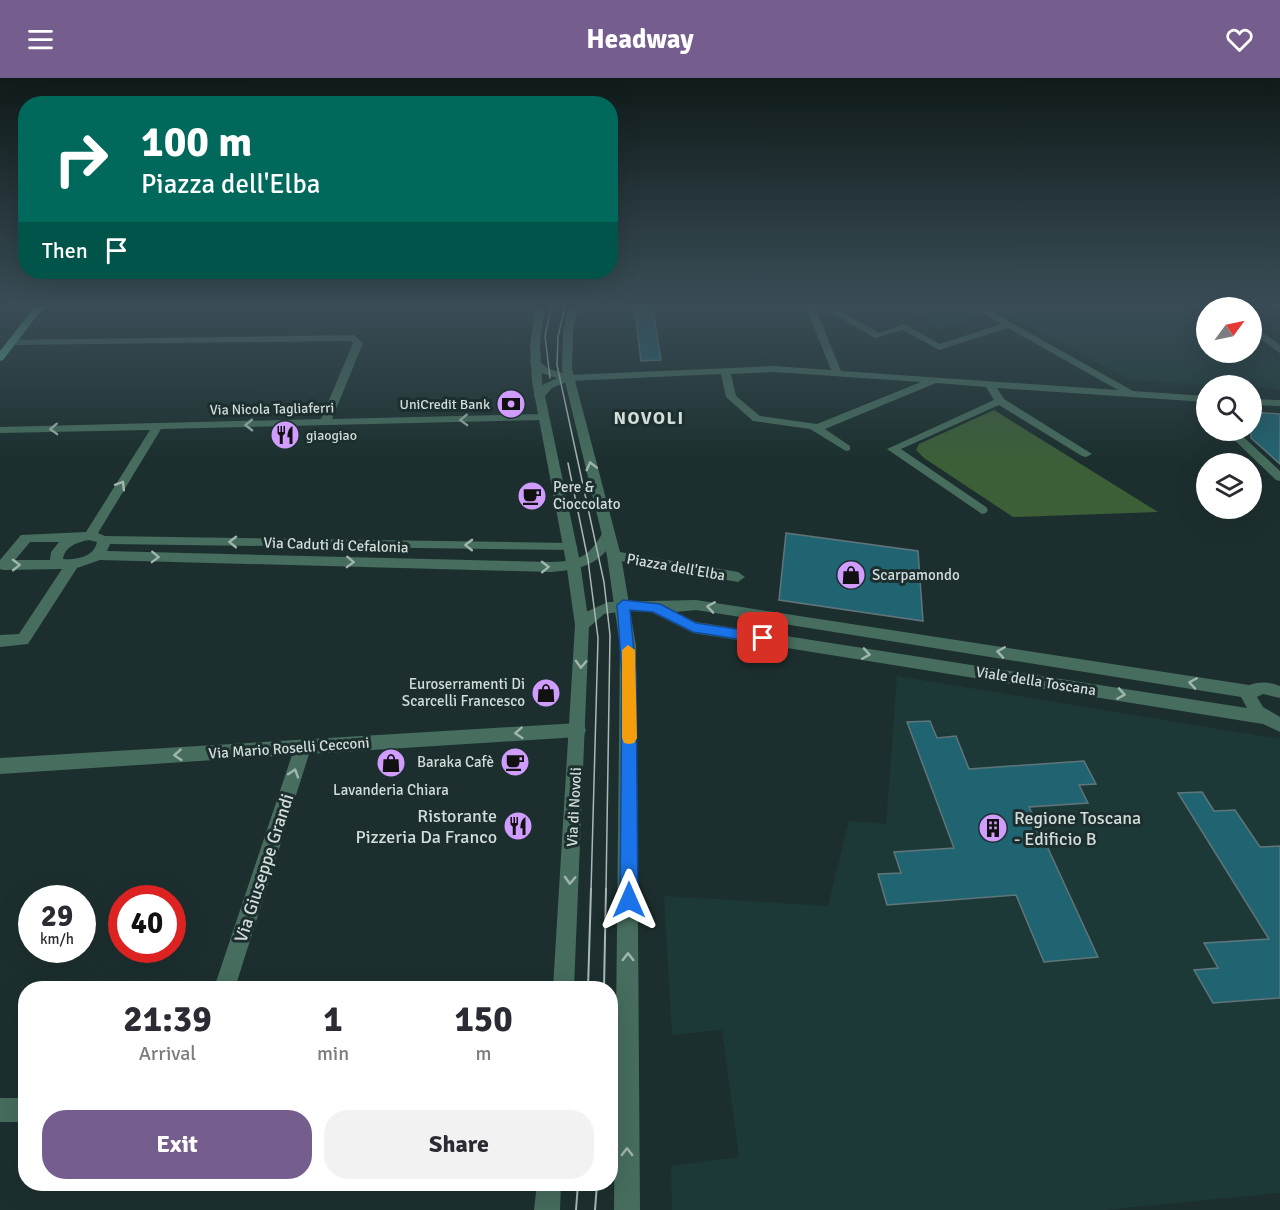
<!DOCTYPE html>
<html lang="en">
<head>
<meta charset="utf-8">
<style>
	body { margin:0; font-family:Signika,sans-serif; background:#f2f2f3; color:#2b2b33; height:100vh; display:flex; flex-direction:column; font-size:22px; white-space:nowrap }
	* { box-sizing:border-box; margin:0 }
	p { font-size:20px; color:#7c7c81 }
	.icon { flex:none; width:33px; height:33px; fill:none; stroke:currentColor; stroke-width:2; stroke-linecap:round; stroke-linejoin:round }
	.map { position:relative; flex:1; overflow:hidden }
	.details { position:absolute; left:18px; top:903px; width:600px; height:210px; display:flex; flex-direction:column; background:#fff; border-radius:24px; box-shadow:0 6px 24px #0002 }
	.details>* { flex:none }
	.hud { position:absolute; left:18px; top:18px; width:600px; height:183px; border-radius:24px; box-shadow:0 6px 24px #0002; background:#00695c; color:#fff; overflow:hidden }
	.needle { width:39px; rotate:57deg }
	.buttons { position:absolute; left:1196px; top:219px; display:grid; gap:12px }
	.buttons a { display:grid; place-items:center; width:66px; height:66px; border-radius:50%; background:#fff; box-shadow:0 6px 24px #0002; font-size:30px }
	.speed { position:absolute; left:18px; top:807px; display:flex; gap:12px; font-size:30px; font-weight:700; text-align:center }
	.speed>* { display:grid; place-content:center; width:78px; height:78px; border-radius:50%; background:#fff; box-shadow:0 6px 24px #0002; line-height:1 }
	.speed small { font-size:15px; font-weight:400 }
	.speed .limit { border:9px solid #d22; background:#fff; color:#111 }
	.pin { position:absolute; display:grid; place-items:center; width:51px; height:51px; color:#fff; margin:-26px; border-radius:12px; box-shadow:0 3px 9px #0006 }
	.me { position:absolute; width:66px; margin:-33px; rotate:0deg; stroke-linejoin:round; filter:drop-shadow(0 0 4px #0008) }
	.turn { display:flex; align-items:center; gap:21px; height:126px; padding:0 24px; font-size:27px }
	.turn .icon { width:78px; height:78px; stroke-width:2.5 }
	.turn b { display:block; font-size:42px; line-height:51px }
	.then { display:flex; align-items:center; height:57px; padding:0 24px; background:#0003; gap:12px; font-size:22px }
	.eta { display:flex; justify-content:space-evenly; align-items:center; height:102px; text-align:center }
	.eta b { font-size:36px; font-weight:800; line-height:42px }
	.cta { display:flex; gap:12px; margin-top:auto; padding:12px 24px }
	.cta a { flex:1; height:69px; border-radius:24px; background:#755e8e; color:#fff; font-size:24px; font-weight:800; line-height:69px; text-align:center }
	.cta a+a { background:#f2f2f3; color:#2b2b33 }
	header { display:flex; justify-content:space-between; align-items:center; height:78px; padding:0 24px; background:#755e8e; color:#fff; font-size:27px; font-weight:800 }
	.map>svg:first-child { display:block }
	.built { fill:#1c3937 }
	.green { fill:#3c5f38 }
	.building { fill:#216471; stroke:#60757a; stroke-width:1.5 }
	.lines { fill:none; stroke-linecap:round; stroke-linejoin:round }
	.minor { fill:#466d5d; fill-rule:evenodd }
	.tertiary { fill:#466d5d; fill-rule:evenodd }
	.primary { fill:#5aaf8d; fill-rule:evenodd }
	.tram-far1 { stroke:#abb7b6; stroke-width:1.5 }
	.tram { stroke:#abb7b6; stroke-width:2 }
	.oneway { stroke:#a0b5af }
	.route { fill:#1a73e8; stroke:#114b97; stroke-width:1.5 }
	.slow { fill:#f59e0b }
	.labels { text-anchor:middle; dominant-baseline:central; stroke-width:6; stroke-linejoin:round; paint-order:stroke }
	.far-poi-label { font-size:14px; fill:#d1dcdb; stroke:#1c2f2e; text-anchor:end }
	.far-street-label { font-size:14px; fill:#d1dcdb; stroke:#1c2f2e }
	.poi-label { font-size:15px; fill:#d1dcdb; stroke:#1c2f2e; text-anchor:start }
	.street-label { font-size:15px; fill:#d1dcdb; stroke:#1c2f2e }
	.far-district-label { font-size:18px; font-weight:bold; letter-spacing:1.5px; fill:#d1dcdb; stroke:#1c2f2e }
	.near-poi-label { font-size:18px; fill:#d1dcdb; stroke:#1c2f2e; text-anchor:end }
	.near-street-label { font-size:18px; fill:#d1dcdb; stroke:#1c2f2e }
</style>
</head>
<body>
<header><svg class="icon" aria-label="menu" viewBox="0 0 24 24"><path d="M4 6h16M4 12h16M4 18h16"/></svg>Headway<svg class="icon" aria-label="heart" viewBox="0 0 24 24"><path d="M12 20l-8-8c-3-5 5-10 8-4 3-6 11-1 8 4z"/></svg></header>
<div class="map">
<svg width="1280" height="1132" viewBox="0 0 1280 1132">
	<rect width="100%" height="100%" fill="#1c2f2e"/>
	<!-- built -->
	<path class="built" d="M899 226H954L976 238 942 251Z
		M1095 226H1206L1210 229 1206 230V274H1251V261L1280 284V311L1130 302 994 230Z
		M897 598 1280 661V1115L1104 1132H672L671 1088 739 1079 722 952 672 957 664 818 828 828 849 743 886 746Z"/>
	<!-- green -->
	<path class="green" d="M994 332 1158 434 1013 439 924 380 916 372 919 366Z"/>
	<!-- building -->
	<path class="building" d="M634 226H652L661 282 641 283Z
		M1251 334 1280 336V386L1251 360Z
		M786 455 918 473 923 543 779 522Z
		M930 643 937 660 956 658 969 691 1084 683 1096 706 1079 707 1088 725 1029 729 1098 879 1044 884 1016 817 887 827 878 796 901 795 894 774 954 770 907 644Z
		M1202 714 1214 733 1235 732 1260 769 1280 768V920L1213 925 1194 892 1218 890 1204 865 1269 861 1178 715Z"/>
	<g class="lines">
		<!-- minor -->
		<path class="minor" d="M805 226H814L841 293 1118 312 1008 250 939 272 903 252 875 260 817 226H828L879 255 904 246 940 266 1001 246 967 226H978L1133 313 1206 318V324L997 310 1004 321 1092 376 1086 379 1082 378 999 327 901 371 986 429 988 432 986 435 982 436 887 371 994 322 986 309 936 305 825 351 850 368V372L846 373 810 351 753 343 726 319 721 296 569 303 552 310 543 320H535L534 318 544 306 557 300 541 295 529 282 534 279 549 291 569 297 774 288 831 292ZM774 294 921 304 817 346 760 338 736 318 731 296Z
			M1220 226H1254L1250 229 1220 230Z
			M1251 246 1280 267V275L1251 254Z
			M354 257 363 265 332 341 544 336 549 339 544 342 161 351 98 455 105 458 570 465 575 466 577 469 575 472 110 466 107 473 551 484C580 483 589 479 603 454L608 453 615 457C604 486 580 492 551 494L100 482 77 490 28 566 0 569V557L19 556 62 491 3 492 0 491V482L21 457 86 454 150 352 0 355V349L321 341 353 265 351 263 13 267 10 266V262ZM89 462 97 464C94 479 77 482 63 481 65 468 78 464 89 462ZM30 464H59L51 474 50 482H15Z
			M1251 321 1280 322V328L1251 327Z
			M1224 352H1236L1280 393V403L1276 402Z
			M614 473 738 494 745 499 738 504 609 481 607 478Z
			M696 522 1249 607C1261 603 1269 604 1280 608V620L1263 616 1257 619 1263 629 1280 639V654L1263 646 693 555 651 534 626 533 604 536 587 551H577L575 547 586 534 608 524ZM696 532 1241 619 1247 630 696 544 675 534Z
			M578 645 584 647 586 652 584 657 578 659 309 676 235 910H214L292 677 0 696V680Z
			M0 1020H26V1044H0Z"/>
		<!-- tertiary -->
		<path class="tertiary" d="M536 226H545L540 267 542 304 580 484 589 547 574 910H553L575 547 566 484 532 304 530 267Z
			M569 226H578L573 254 572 291 621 478 636 568 640 1132H614L620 568 607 478 562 291 563 254Z
			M537 1106H561L560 1132H534Z"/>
		<!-- primary -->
		<path class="primary" d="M40 226H50L39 235 3 282 0 283V273L33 231Z"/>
		<!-- tram-far1 -->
		<path class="tram-far1" d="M566 226 558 258 557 287 604 504 610 557 606 813
			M550 300 545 258 552 226
			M568 385 588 482 598 560 591 813"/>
		<!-- tram -->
		<path class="tram" d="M588 910 591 811
			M604 910 606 811
			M576 1132 578 1106
			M595 1132 597 1106"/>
	</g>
	<!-- one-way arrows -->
	<defs><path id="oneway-chevron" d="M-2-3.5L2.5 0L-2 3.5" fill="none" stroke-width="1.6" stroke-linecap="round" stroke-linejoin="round" transform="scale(1.5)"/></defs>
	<g class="oneway">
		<use href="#oneway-chevron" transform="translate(464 342) rotate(178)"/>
		<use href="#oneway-chevron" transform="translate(249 347) rotate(179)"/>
		<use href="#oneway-chevron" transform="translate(54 351) rotate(178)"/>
		<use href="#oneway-chevron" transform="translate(591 388) rotate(-104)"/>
		<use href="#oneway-chevron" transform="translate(121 407) rotate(-58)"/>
		<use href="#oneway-chevron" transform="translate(233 464) rotate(-179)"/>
		<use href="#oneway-chevron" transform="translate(469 467) rotate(-179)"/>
		<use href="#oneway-chevron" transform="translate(155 479) rotate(2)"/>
		<use href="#oneway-chevron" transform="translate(350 484) rotate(2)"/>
		<use href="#oneway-chevron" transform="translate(16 487) rotate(-1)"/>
		<use href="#oneway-chevron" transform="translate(545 489) rotate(-1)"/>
		<use href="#oneway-chevron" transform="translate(711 529) rotate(-171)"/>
		<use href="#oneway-chevron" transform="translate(1001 574) rotate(-171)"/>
		<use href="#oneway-chevron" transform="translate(866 576) rotate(9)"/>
		<use href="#oneway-chevron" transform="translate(581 586) rotate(92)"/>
		<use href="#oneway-chevron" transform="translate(1193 605) rotate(-171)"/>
		<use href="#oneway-chevron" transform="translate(1121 616) rotate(9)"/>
		<use href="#oneway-chevron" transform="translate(519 655) rotate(176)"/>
		<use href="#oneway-chevron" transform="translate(178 677) rotate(176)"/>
		<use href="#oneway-chevron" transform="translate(294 695) rotate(-72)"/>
		<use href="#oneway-chevron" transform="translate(570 802) rotate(93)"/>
		<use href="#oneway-chevron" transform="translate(628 879) rotate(-90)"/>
		<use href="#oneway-chevron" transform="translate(627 1074) rotate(-90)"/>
	</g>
	<!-- sky -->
	<linearGradient id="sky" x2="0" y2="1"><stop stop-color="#0f1a19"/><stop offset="0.59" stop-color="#3a4d57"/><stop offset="1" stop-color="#3a4d57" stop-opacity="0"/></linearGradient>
	<rect width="1280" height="385" fill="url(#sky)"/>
	<!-- route -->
	<path class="route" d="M623 522 660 526 696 545 763 555 769 560 763 565 693 554 653 534 630 532 636 596 638 822 635 828 629 830 622 828 620 822 622 596 617 527Z"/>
	<!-- slow -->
	<path class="slow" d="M628 567 635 572 637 660 634 665 629 666 624 665 622 660V572Z"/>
	<!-- icons -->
	<defs>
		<g id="bank-disc" transform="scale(1.5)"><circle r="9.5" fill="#d09dfe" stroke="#1c2f2e"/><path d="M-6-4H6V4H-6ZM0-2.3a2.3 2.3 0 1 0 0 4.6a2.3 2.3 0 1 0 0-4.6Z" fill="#111"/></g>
		<g id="restaurant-disc" transform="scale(1.5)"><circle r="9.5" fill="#d09dfe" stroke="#1c2f2e"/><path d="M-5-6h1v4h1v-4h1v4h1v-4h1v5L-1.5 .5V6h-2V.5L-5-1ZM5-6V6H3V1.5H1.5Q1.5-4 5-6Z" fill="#111"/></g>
		<g id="cafe-disc" transform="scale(1.5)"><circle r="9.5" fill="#d09dfe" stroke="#1c2f2e"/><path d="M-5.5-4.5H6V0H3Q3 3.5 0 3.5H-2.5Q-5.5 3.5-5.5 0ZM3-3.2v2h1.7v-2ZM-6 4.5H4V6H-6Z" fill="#111"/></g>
		<g id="shop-disc" transform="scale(1.5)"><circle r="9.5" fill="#d09dfe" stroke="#1c2f2e"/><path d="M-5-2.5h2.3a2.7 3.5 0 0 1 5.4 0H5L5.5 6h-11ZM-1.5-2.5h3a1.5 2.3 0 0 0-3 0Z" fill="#111"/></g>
		<g id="building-disc" transform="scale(1.5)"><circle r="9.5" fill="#d09dfe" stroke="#1c2f2e"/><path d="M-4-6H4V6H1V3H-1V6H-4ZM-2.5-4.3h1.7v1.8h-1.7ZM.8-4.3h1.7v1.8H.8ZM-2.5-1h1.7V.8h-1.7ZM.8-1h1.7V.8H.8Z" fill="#111"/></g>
	</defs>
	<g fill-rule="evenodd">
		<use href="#bank-disc" x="511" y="326"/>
		<use href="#restaurant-disc" x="285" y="357"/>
		<use href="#cafe-disc" x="532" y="418"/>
		<use href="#shop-disc" x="851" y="497"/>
		<use href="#shop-disc" x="546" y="615"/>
		<use href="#cafe-disc" x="515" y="684"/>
		<use href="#shop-disc" x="391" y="685"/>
		<use href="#restaurant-disc" x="518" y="748"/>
		<use href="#building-disc" x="993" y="750"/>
	</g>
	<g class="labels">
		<!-- far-poi labels -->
		<g class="far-poi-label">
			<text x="490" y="326">UniCredit Bank</text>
			<text x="306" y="357" text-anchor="start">giaogiao</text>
		</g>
		<!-- far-street labels -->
		<g class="far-street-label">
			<text transform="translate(272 331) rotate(-1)">Via Nicola Tagliaferri</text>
		</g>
		<!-- poi labels -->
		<g class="poi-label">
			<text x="553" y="409">Pere &amp;<tspan x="553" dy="17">Cioccolato</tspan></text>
			<text x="872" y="497">Scarpamondo</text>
			<text x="525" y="606" text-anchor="end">Euroserramenti Di<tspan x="525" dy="17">Scarcelli Francesco</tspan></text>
			<text x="494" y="684" text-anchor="end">Baraka Cafè</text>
			<text x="391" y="712" text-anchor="middle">Lavanderia Chiara</text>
		</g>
		<!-- street labels -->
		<g class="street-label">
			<text transform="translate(336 467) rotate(2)">Via Caduti di Cefalonia</text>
			<text transform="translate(676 489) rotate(10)">Piazza dell'Elba</text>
			<text transform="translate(1036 603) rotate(9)">Viale della Toscana</text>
			<text transform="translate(289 670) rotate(-4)">Via Mario Roselli Cecconi</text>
			<text transform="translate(574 729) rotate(-87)">Via di Novoli</text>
		</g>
		<!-- far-district labels -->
		<g class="far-district-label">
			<text x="649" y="340">NOVOLI</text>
		</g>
		<!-- near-poi labels -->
		<g class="near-poi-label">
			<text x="497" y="738">Ristorante<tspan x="497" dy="21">Pizzeria Da Franco</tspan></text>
			<text x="1014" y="740" text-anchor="start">Regione Toscana<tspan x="1014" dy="21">- Edificio B</tspan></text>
		</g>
		<!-- near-street labels -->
		<g class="near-street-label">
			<text transform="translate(264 790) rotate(-72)">Via Giuseppe Grandi</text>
		</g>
	</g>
</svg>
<div class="buttons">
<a><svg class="needle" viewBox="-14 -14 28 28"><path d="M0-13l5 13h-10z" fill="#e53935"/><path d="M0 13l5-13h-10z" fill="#7c7c81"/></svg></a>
<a><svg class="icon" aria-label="search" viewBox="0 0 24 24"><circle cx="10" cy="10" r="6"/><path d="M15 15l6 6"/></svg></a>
<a><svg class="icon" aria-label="layers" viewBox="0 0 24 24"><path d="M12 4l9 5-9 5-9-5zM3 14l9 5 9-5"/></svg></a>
</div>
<div class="speed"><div>29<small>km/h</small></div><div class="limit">40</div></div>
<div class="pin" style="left:763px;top:560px;background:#d93025"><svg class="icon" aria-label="arrive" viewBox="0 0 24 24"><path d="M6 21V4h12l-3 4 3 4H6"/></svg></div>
<svg class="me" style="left:629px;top:822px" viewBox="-20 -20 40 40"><path d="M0-17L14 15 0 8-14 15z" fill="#1a73e8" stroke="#fff" stroke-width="4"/></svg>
<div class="hud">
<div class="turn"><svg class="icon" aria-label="right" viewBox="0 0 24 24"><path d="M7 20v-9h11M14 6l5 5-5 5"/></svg><div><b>100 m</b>Piazza dell'Elba</div></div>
<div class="then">Then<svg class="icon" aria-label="arrive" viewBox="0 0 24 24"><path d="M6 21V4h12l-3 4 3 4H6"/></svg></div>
</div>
<section class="details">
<div class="eta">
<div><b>21:39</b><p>Arrival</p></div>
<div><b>1</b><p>min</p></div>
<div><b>150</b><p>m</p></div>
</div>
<div class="cta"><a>Exit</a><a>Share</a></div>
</section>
</div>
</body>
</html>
